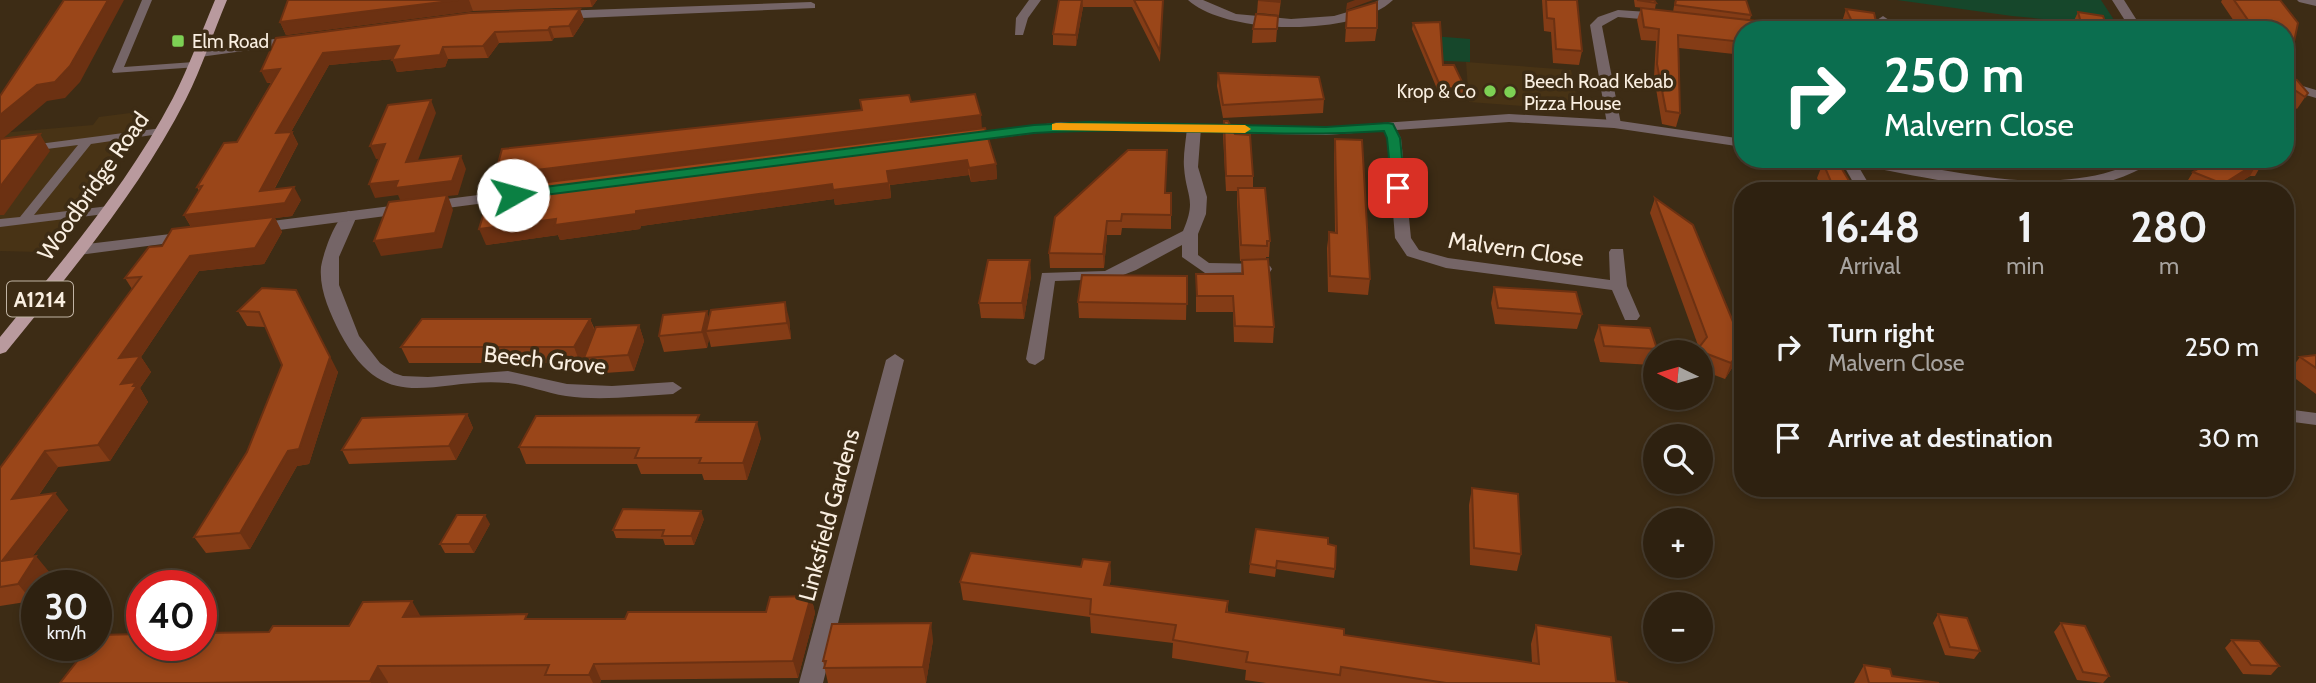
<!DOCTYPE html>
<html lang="en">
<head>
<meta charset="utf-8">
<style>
	body { margin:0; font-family:Cabin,sans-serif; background:#362919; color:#f1f3f6; height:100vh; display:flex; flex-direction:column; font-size:26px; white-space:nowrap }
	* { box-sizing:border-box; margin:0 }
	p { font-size:23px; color:#a7a39f }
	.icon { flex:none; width:38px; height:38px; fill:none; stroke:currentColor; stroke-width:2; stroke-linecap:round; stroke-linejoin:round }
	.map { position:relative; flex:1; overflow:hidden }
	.side { position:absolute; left:1734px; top:182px; width:560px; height:315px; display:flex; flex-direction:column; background:#2e2110; border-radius:28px; box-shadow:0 4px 10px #0003,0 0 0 2px #493e30 }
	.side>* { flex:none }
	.hud { position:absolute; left:1734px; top:21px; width:560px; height:147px; border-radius:28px; box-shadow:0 4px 10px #0003,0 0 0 2px #493e30; background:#0b6e4f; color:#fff; overflow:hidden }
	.needle { width:46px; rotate:275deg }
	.tools { position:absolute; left:1643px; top:340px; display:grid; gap:14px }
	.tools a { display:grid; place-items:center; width:70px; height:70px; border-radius:50%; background:#2e2110; box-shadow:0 4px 10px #0003,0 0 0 2px #493e30; font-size:35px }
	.speed { position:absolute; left:21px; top:570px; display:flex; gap:14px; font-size:35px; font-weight:700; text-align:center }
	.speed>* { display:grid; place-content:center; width:91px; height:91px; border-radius:50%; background:#2e2110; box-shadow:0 4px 10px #0003,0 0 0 2px #493e30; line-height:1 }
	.speed small { font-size:18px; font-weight:400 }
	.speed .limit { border:10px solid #d22; background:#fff; color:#111 }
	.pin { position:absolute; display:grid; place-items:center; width:60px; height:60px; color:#fff; margin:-30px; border-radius:14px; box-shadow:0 4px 10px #0006 }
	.me { position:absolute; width:77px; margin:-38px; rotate:83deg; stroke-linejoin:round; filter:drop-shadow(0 0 5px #0008) }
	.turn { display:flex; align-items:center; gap:24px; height:147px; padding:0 35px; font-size:32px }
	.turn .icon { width:91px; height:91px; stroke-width:2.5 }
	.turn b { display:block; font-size:49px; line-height:60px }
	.eta { display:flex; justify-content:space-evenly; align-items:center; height:119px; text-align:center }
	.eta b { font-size:42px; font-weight:800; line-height:49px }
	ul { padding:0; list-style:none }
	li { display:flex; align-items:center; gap:21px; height:91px; padding:0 35px }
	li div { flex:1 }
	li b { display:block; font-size:26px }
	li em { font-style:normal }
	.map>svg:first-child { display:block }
	.built { fill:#483315 }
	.green { fill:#16472b }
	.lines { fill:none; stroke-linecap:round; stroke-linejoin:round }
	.service { fill:#756567; fill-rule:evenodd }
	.minor { fill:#756567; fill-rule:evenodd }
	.tertiary { fill:#756567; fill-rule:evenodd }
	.primary { fill:#b99a9e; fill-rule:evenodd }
	.wall { fill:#843c16 }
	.shaded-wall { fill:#6c3112 }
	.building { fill:#9a4619; stroke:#6c3112; stroke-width:2 }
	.route { fill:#0b8043; stroke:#07532c; stroke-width:2 }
	.slow { fill:#f59e0b }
	.poi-dot { fill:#7dd154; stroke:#3d2c15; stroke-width:2.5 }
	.labels { text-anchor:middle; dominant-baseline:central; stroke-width:7; stroke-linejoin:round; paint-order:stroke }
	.far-poi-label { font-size:19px; fill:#faefe1; stroke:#3d2c15; text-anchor:start }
	.shield { fill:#3d2c15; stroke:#c1b4a4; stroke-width:2 }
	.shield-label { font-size:21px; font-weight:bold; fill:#faefe1 }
	.street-label { font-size:23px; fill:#faefe1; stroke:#3d2c15 }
</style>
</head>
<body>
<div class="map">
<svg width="2316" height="683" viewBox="0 0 2316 683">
	<rect width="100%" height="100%" fill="#3d2c15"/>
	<!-- built -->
	<path class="built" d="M1466 62 1571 70 1579 110 1469 102Z
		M146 111 41 252 0 251V133L93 125 99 117Z"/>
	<!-- green -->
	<path class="green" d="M1897 0H2101L2118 26 2012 16Z
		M1420 35 1470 39V62L1425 60 1416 36Z"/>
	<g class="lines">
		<!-- service -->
		<path class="service" d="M142 0H152L124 67 194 62 199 65 198 67 113 73 112 71Z
			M162 128 166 129V133L91 144 34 215 109 206 113 207 115 210 113 213 0 227V219L20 217 78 145 0 155V149Z"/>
		<!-- minor -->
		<path class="minor" d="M1029 0H1041L1028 18 1023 35H1015L1016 18Z
			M1188 0H1203L1236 14 1291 19 1334 16 1368 6 1379 0H1393C1355 37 1226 35 1188 0Z
			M2297 0H2316V6L2299 2Z
			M811 2 815 4V8L558 19 552 15 558 11Z
			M1618 10 1663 13 1669 17 1663 21 1618 17 1602 26 1621 124 1614 128 1607 124 1590 25 1598 17Z
			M1883 16 1889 20 1891 30H1879L1877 20Z
			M297 36 303 40 301 43 200 57 194 53 200 49Z
			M2286 81 2316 90V98L2286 89Z
			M1388 123 1393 124 1401 138 1411 238 1419 250 1448 258 1610 280 1609 252 1611 249H1623L1627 286 1640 316 1637 320H1625L1612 290 1446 268 1407 256 1395 238 1387 138 1381 127Z
			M1194 124 1201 128 1198 167 1207 197 1206 214 1198 234V255L1209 263 1264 264 1270 266 1272 269 1270 272 1205 273 1182 257V245L1136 270 1113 279 1055 281 1044 359 1035 365 1029 363 1026 359 1042 273 1105 271 1183 231C1197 199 1186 197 1184 167 1183 155 1186 140 1187 128Z
			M1840 159H1854L1873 191H1858Z
			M349 211 357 216 339 257V285L359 336 380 363 394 373 403 376 428 377 508 371 567 384 612 386 673 382 682 388 673 394C638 396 601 401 566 396 546 393 528 385 508 383 435 376 386 420 340 333 330 313 319 290 321 267 323 254 336 215 349 211Z
			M895 354 904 360 823 683H799L886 360Z
			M2286 409 2316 413V425L2286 421Z"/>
		<!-- tertiary -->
		<path class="tertiary" d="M2112 0H2124L2143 30H2131Z
			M1509 114 1614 120 1743 139V147L1614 128 1509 122 1326 135 1061 130 965 142 958 138 965 134 1061 122 1326 127Z
			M1841 159C1909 159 1975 181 2043 181 2066 180 2090 178 2112 171 2130 166 2136 159 2157 159 2151 165 2142 168 2134 172 2056 210 1930 178 1848 163Z
			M510 191 515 193 518 196 515 199 256 233 248 228 256 223Z
			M187 232 193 234 195 237 193 240 79 255 71 250 79 245Z"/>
		<!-- primary -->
		<path class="primary" d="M215 0H227C213 33 202 67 186 99 139 191 71 272 6 352L0 354V337C62 261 127 186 173 98 189 67 201 33 215 0Z"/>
	</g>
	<!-- wall -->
	<path class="wall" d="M288 0H597L592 7 473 11 286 35 280 22Z
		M1059 0H1163L1160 62 1132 7H1083L1076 46 1053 45V34Z
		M1258 0H1281L1279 15 1257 13Z
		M1542 0H1577L1582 51 1579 65 1553 63 1551 32 1544 31Z
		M1634 0H1654L1656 3 1655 9 1635 7Z
		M1675 0H1746L1751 15 1750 20 1743 30V55L1679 48 1680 113 1676 127 1662 124 1654 77 1656 41 1641 40 1637 20 1641 8 1673 12Z
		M2222 0H2280L2292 51 2286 61V30H2240L2221 2Z
		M1846 9 1878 30H1845L1842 22Z
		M1347 11 1377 28 1375 41 1345 42Z
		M2078 12 2108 30H2073L2072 25Z
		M1278 16 1276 42 1252 43 1253 29Z
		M584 20 573 37 554 38 552 41 499 43 488 58 448 59 445 67 397 72 393 59 329 65 291 132H292L298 144 274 190 301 200 292 216 275 218 282 232 264 264 199 271 141 357 151 372 140 388 148 402 110 461 58 467 39 495 68 510 32 557 50 573 32 601 0 606V468L132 289 125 278 162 246 191 227 184 215 199 191 197 187 237 142 271 83H267L276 38Z
		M1413 23 1443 65 1465 88 1464 95 1440 96 1412 29Z
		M2286 66 2292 78 2308 93 2297 109 2288 103 2295 128 2286 140Z
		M1218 73 1324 99 1323 113 1223 118 1217 86Z
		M911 102 982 128 996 164 997 179 971 182 969 175 890 185 891 198 835 205 834 199 641 226 640 229 560 240 558 235 486 245 500 188 862 110Z
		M1224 121 1253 176V188L1270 241 1269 257H1266V259L1274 327 1273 343 1234 342 1233 312H1196V274H1241L1242 261H1240L1237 203V191H1226L1223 136Z
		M1335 139 1370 279 1368 295 1328 292 1327 248 1329 232 1335 233 1334 154Z
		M2011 159H2074L2036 164 2032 161Z
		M2214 159 2263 162 2255 176H2250L2226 191H2172L2188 187 2185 185 2193 172Z
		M1823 163 1855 191H1823L1817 178Z
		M1166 193H1171V229L1122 228 1121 235H1107L1104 268H1050L1049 253 1055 217Z
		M1655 198 1738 334 1743 336V349L1741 354 1725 379 1701 370V352H1697L1699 348 1650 213Z
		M1031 276 1024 319 981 318 979 303Z
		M1187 276 1186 320 1079 318 1078 302Z
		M1494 287 1582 314 1577 329 1495 324 1491 303Z
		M262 288 338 372 309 464 297 466 250 549 206 553 194 537 247 452 282 365 265 327 247 326 238 311Z
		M789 318 791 339 711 347 709 339 707 348 664 352 659 336 709 319Z
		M590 319 595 330 639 325 644 341 634 371 590 374 584 357 580 363H409L401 347Z
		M1599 325 1657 349V352H1656L1652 365 1600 362 1594 340Z
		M2316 355V394L2288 373 2300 357Z
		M2286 361 2291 368 2286 376Z
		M467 414 473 428 456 460 349 464 342 450Z
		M701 422 761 438 747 480H704L702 474H641L637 464H526L519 447Z
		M1472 488 1521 554 1517 571 1470 565 1469 505Z
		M704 519 694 545H665L663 539 616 538 613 530Z
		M490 524 474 553H445L440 544Z
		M1328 544 1335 569 1334 578 1276 569 1275 577 1249 573 1250 564Z
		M1110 562 1111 580 1109 586 1228 601V613L1344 635 1532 663 1531 644 1536 625 1616 681 1628 683H1266L1245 680 1246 670 1172 658 1173 643 1091 633 1090 617 963 600 960 582Z
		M811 596 815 613 798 678 601 680 600 683H60L269 632 349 626 421 617 530 619H625L766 612Z
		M1938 614 1980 651 1974 659 1945 655 1933 623Z
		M2061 623 2109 676 2103 683 2077 680 2054 632Z
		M933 640 926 683H828L823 661Z
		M2232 640 2279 666 2271 675 2243 674 2225 648Z
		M1864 665 1892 676 1939 683H1854Z"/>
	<!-- shaded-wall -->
	<path class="shaded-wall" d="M108 0H124L80 82 65 98 47 101 0 141V115Z
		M458 0H469L473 11 286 35 280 22Z
		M590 0H597L592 7Z
		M1082 0 1083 7 1076 46V35Z
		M1355 0H1373L1346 10 1347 3Z
		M580 9 584 20 573 37 569 26Z
		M550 27 554 38 552 41 548 30Z
		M495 32 499 43 488 58 483 46Z
		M399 46 404 58 329 65 283 146 276 133 323 53Z
		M443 47 448 59 445 67 397 72 392 60Z
		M280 69 285 81 267 83 261 71Z
		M431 100 436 113 412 176 406 162Z
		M981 115 982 129 501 190 495 175Z
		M292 132 298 144 266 204 260 191Z
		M40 134 50 151 4 215H0V187Z
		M385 144 391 158 376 159 370 146Z
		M461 156 466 169 458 195 448 196 453 210 442 248 381 256 374 241 401 202 398 195 375 198 369 184Z
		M2039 159H2074L2036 164Z
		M967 160 969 175 890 185 887 171Z
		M2258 162 2250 176 2226 191H2219L2223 184Z
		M996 164 997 179 971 182 969 168Z
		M889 183 891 198 835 205 834 199 641 226 640 229 560 240 558 235 486 245 479 229 832 184Z
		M294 187 301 200 292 216 275 218 282 232 264 264 199 271 141 357 151 372 140 388 148 402 110 461 98 445 121 384 119 358 192 228 184 215Z
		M1107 221V235L1104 268 1103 254Z
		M1030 260 1031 276 1024 319 1022 303Z
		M785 302 789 318 791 339 787 323Z
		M304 305 338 372 309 464 297 466 250 549 240 533Z
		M707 311 711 326 706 331 709 339 707 348 702 332Z
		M590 319 596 335 580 363 574 347Z
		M639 325 644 341 634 371 628 355Z
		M1743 345 1741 354 1725 379 1731 363Z
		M467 414 473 428 456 460 449 446Z
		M757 422 761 438 747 480 743 463Z
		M45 451 58 467 25 515 12 499Z
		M55 493 68 510 16 578 2 561Z
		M701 511 704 519 694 545 691 536Z
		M485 515 490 524 474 553 469 544Z
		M36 556 50 573 42 586H37V594L32 601 18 584Z
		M1110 562 1111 580 1105 603 1104 585Z
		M811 596 815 613 798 678 793 661Z
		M412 601 421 617H403Z
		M931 623 933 640 926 683 923 667Z
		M594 664 601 680 600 683H593L589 675Z
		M378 666 388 682V683H371L370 681Z"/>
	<!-- building -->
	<path class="building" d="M64 0H108L70 66 55 82 37 85 0 115V96Z
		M288 0H458L280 22Z
		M1059 0H1082L1076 35 1053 34Z
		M1134 0H1163L1160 51Z
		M1258 0H1280V2Z
		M1546 0H1577L1582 51 1556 49 1554 19 1547 18Z
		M1637 0H1654L1656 3Z
		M1676 0H1746L1751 15 1675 5Z
		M2234 0H2280L2298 23 2292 51 2286 48V30H2255Z
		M1377 2V28H1346L1347 11Z
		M1641 8 1757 21 1760 30H1743V42L1678 35 1680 113 1666 111 1657 64 1659 29 1644 27Z
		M580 9 569 26 550 27 548 30 495 32 483 46 443 47 440 55 392 60 399 46 323 53 276 133 292 132 260 191 294 187 285 203 184 215 202 186 197 187 224 143 237 142 280 69 261 71 276 38 469 13Z
		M1846 9 1874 13 1878 30H1856Z
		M2078 12 2103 16 2108 30H2083Z
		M1256 14 1278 16 1277 29H1253Z
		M1440 22 1443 65H1454L1465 88H1441L1413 23Z
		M2190 27 2216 30H2193Z
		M2286 66 2291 73 2292 78 2297 80 2308 93 2305 97 2286 84Z
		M1218 73 1319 77 1324 99 1223 105Z
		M2286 93 2295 128 2286 126Z
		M975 94 981 115 495 175 502 149 862 110 860 100 909 95 911 102Z
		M431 100 406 162 461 156 452 181 395 188 398 181 369 184 385 144 370 146 388 105Z
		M1224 121H1228L1235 134 1250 135 1253 176H1226Z
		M985 128 996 164 969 168 967 160 887 171 889 183 833 190 832 184 636 211V214L555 225 556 219 479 229 491 189Z
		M40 134 0 187V139Z
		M1335 139 1362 140 1370 279 1330 276 1329 232 1337 233Z
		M1128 150H1167L1165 193H1171V215L1122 214 1121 221H1107L1103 254 1049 253 1055 217Z
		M1830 159H1836L1855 191H1835L1823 163Z
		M2214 159H2264L2263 162H2258L2223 184 2193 172Z
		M2206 182 2221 191H2172Z
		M1238 188H1265L1270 241H1267V246L1241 245Z
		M1933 188 1963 189 1964 191H1935Z
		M447 195 435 233 374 241 389 202Z
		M1655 198 1693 225 1738 334 1743 336V345L1731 363 1697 350 1707 337Z
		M274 217 255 248 190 256 119 358 140 356 121 384 136 382 133 386H137L98 445 45 451 12 499 55 493 2 561 36 556 18 584 0 587V468L141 277 125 278 149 247 162 246 172 229Z
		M1268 259 1274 327 1235 326 1233 296H1197L1196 274H1243L1242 260Z
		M988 260H1030L1022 303H979Z
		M1082 275 1187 276V304L1078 302Z
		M1494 287 1576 292 1582 314 1498 308Z
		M262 288 296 290 330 357 299 449 288 451 240 533 194 537 247 452 282 365 259 312 238 311Z
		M785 302 787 323 706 331 711 310Z
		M707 311 702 332 659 336 663 315Z
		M422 319H590L574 347H401Z
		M639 325 628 355 584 358 596 327Z
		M1599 325 1650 328 1657 349 1604 346Z
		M2316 355V368L2300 357Z
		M2286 361 2291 368H2286Z
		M467 414 449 446 342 450 362 418Z
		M699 415 696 422H757L743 463H699L701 458H635L639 448 519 447 536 416Z
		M1472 488 1518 494 1521 554 1474 548Z
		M623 509 701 511 691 536H662L664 530H613Z
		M457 515H485L469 544H440Z
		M1256 529 1328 538V544L1336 546 1335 569 1277 561 1276 568 1250 564Z
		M971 553 1081 567 1083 559 1110 562 1104 585 1228 601 1226 612 1344 629V635L1539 664 1536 625 1611 637 1616 681 1628 683H1446L1341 667 1340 675 1246 662 1248 652 1173 640 1176 625 1090 614 1091 599 960 582Z
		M811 596 793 661 594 664 589 675H545L549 665 378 666 370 681 197 683H60L89 646H96L97 635 142 634V646H201V633L269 632 273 626H349L363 602 412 601 403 617 527 614 525 619H625L628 612H766L770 597Z
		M1938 614 1967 618 1980 651 1950 647Z
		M931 623 923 667 824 668 826 661H823L832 624Z
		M2061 623 2085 626 2109 676 2083 672Z
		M2232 640 2259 641 2279 666 2251 665Z
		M1864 665 1890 669 1892 676 1939 683H1869Z"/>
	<!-- route -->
	<path class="route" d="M1088 122 1326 127 1388 123 1393 124 1400 138 1405 188 1398 192 1392 188 1387 138 1384 131C1268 139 1151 125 1034 133L513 199 506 195 513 191 1034 125Z"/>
	<!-- slow -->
	<path class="slow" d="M1056 123 1245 125 1251 129 1245 133 1052 130V124Z"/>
	<!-- markers -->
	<g class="poi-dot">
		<rect x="171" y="34" width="14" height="14" rx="3.5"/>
		<circle cx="1490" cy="91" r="7"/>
		<circle cx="1510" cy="92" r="7"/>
	</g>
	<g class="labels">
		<!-- far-poi labels -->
		<g class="far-poi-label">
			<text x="192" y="41">Elm Road</text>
			<text x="1524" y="81">Beech Road Kebab<tspan x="1524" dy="22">Pizza House</tspan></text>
			<text x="1476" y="91" text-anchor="end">Krop &amp; Co</text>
		</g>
		<!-- shield labels -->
		<rect class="shield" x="7" y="281.5" width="66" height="35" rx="5"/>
		<g class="shield-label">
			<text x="40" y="299">A1214</text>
		</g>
		<!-- street labels -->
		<g class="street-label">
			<text transform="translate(93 186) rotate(-55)">Woodbridge Road</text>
			<text transform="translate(1516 249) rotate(8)">Malvern Close</text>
			<text transform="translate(545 360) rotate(6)">Beech Grove</text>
			<text transform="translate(829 515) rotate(-75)">Linksfield Gardens</text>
		</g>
	</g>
</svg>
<div class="tools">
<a><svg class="needle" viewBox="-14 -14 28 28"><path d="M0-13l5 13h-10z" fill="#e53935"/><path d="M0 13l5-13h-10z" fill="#a7a39f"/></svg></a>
<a><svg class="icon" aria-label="search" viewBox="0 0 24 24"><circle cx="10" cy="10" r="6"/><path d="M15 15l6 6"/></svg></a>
<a>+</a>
<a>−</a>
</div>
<div class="speed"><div>30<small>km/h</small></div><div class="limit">40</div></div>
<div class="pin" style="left:1398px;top:188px;background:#d93025"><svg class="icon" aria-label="arrive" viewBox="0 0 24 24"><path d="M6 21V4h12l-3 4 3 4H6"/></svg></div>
<svg class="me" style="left:513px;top:195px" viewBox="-20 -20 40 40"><circle r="19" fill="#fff"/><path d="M0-13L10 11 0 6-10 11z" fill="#0b8043"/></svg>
<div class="hud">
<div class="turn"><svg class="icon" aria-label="right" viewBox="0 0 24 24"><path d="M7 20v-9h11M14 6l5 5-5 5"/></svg><div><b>250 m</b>Malvern Close</div></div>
</div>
<section class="side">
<div class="eta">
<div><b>16:48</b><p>Arrival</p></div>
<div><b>1</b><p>min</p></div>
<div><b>280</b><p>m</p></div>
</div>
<ul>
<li><svg class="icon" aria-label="right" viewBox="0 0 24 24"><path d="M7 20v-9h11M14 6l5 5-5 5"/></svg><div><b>Turn right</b><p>Malvern Close</p></div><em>250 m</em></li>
<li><svg class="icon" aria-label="arrive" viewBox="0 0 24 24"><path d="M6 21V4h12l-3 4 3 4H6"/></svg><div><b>Arrive at destination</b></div><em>30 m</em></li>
</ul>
</section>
</div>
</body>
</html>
